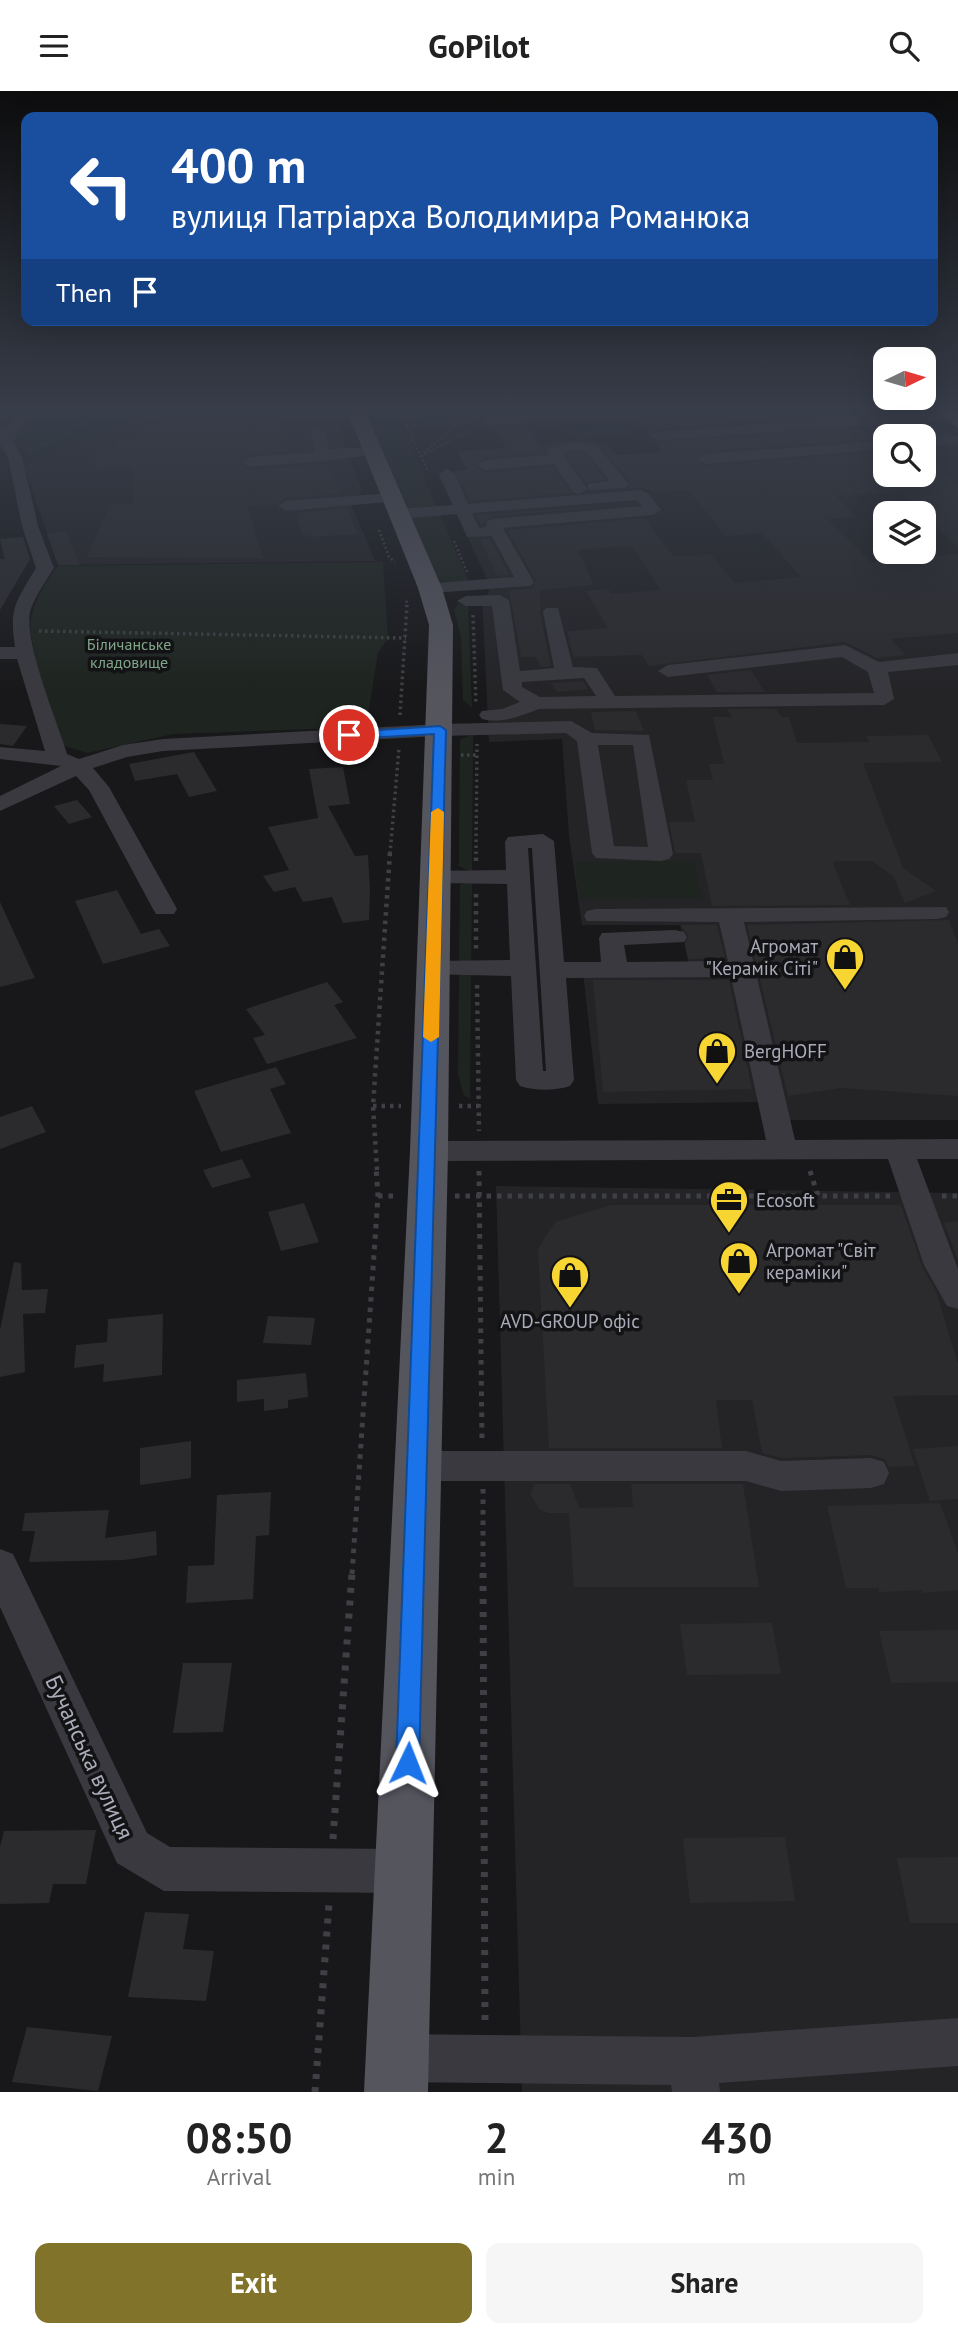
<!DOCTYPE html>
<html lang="en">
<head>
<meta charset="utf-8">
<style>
	body { margin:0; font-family:"PT Sans",sans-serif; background:#f6f6f6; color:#222; height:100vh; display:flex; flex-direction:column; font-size:26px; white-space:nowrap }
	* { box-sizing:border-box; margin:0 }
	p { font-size:23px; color:#767676 }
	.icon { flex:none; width:38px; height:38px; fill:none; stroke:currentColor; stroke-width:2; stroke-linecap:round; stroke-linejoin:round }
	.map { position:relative; height:2001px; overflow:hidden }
	.drawer { display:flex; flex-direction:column; background:#fff; flex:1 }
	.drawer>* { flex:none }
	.top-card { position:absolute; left:21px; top:21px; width:917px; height:214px; border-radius:14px; box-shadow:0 7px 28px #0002; background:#1a4fa0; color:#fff; overflow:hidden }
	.needle { width:46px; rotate:85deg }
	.tools { position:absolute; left:873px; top:256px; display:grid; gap:14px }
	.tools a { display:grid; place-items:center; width:63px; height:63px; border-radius:14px; background:#fff; box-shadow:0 7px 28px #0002; font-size:35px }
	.pin { position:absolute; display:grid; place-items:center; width:60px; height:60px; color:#fff; margin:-30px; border:4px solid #fff; border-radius:50%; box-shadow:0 2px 7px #0007 }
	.me { position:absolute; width:77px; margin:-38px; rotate:2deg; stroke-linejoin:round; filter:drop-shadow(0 0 5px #0008) }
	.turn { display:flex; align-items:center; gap:24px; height:147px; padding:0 35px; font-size:32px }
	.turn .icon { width:91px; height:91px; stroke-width:2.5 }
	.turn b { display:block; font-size:49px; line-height:60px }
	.then { display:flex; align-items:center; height:66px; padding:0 35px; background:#0003; gap:14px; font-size:26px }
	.eta { display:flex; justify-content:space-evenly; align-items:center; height:119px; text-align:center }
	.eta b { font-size:42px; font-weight:700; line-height:49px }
	.cta { display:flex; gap:14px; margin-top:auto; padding:14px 35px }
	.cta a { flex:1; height:80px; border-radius:14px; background:#82732a; color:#fff; font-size:28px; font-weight:700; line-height:80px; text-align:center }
	.cta a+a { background:#f6f6f6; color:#222 }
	header { display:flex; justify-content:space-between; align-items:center; height:91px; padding:0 35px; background:#fff; font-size:32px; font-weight:700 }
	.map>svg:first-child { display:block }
	.built { fill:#242427; fill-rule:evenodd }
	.green { fill:#1e2520 }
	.building { fill:#2b2b2e }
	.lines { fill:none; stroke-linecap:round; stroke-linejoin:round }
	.path-far4 { stroke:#3f4046; stroke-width:2.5; stroke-dasharray:2 2.5; stroke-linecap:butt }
	.path-far3 { stroke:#3f4046; stroke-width:3.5; stroke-dasharray:2.5 3.5; stroke-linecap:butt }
	.path-far2 { stroke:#3f4046; stroke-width:4.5; stroke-dasharray:3.5 5; stroke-linecap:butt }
	.path-far1 { stroke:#3f4046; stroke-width:5; stroke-dasharray:4.5 6; stroke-linecap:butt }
	.path { stroke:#3f4046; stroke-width:7; stroke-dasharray:5 8; stroke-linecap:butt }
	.minor { fill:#39393f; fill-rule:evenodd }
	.major { fill:#55555e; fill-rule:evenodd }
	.route { fill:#1a73e8; stroke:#114b97; stroke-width:2 }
	.slow { fill:#f59e0b }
	.labels { text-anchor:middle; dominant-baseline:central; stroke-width:7; stroke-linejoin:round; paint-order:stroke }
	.far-park-label { font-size:16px; fill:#80a689; stroke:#131315 }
	.poi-label { font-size:19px; fill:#aaacba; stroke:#131315; text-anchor:start }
	.near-street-label { font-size:23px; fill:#aaacba; stroke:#131315 }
</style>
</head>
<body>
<header><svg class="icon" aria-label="menu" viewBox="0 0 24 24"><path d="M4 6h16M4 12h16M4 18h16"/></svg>GoPilot<svg class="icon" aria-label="search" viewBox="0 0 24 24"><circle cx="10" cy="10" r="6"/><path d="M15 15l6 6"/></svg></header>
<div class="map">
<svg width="958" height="2001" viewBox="0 0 958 2001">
	<rect width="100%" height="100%" fill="#18181a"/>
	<!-- built -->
	<path class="built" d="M154 322H334L362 400 351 413 375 470 58 474 24 375Z
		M782 322H920L958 351V1029H768L763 1011 598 1013 582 873H689L680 834H582L569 745 562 648 489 651 482 504H488L490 494 438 384 467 379 457 361 591 348 593 351H606L644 401 685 399 656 361 662 360 646 340 789 330ZM886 345H924V383H886ZM886 422H924V460H886Z
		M496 1095 958 1102V2001H522Z"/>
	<!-- green -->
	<path class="green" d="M33 322H154L24 375V358L15 347 21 330Z
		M366 322H396L470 493 439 491Z
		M405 322H469L474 328 410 335Z
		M622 331 634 343 574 348 563 337Z
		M383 471 388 547 378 562 366 636 173 643 87 662 62 654C54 630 26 549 31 528 35 508 46 491 58 475Z
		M468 512 472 617 463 609 461 546 454 519 458 513Z
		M473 643 472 781 459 775 460 649Z
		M694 770 702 807 580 808 575 771Z
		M472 790 470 1008 463 1003 458 982 460 794Z"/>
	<!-- building -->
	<path class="building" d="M715 322 727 334 657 338 648 343 646 340H650L639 328Z
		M277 325 289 360 249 363 240 369V373L249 379 328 374 341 403 286 407 276 413 248 415 263 467 87 466 110 414 133 413V376L95 378 94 358 117 357 116 349 140 348 138 334Z
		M527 334 545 362 485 366 475 375 485 382 553 376 571 402 470 410 455 380 467 379 457 361 507 357 493 337Z
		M914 334 927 344 886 345V347L705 360 695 369 705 376 886 361V383H924V364L958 394V456L899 401 836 405 857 426 827 428 871 471 958 463V542L891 548 906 564 877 567 845 551 649 575 642 564 573 566 567 540 608 537 586 500 608 498 611 503 661 499 632 455 578 459 594 494 540 499V522L551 575 541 576 536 566H521L509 499 531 498 536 490 507 439 645 427 673 465 711 464 735 492 801 486 762 442 726 445 688 399 650 401 642 397H629L631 392 602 356H610L616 364 664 361 656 351Z
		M574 362 586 363 605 388 586 392 566 364Z
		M637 413 493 425 481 434 476 424Z
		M347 417 358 443 312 446 301 443 297 422Z
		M66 440 80 474H58L47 443Z
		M23 446 30 468 0 519V468H5L0 448Z
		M480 448H490L510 484 497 485Z
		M751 579 765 601H717L707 584Z
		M583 590 588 598 557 601 551 592Z
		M727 618H776L782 626H789L797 652 869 651 866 645 928 644 942 671 863 672 903 777 936 800 905 812 893 785 872 770H836L833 772 850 814 712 815 701 762H675L669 731H695L686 689H713L709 673H724L713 626H732Z
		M636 620 644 640 595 639 591 621Z
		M0 633 27 635 13 655 0 653Z
		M194 661 217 700 189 706 177 683 135 690 129 673Z
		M343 676 350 713 328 715 355 765 368 764 370 799 369 829 343 832 332 806 303 811 295 796 274 801 263 785 289 779 268 736 318 727 309 678Z
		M77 709 92 726 69 733 54 715Z
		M117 799 141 843 159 838 170 855 103 873 75 810Z
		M0 811 35 887 0 896Z
		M949 829 958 852V1005L841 997 788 1005 747 834Z
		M680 834H717L725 867 688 868 685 853 689 845Z
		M593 889H729L752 998 603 1001Z
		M327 891 343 911 334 914 357 947 267 973 253 947 265 944 246 918Z
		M276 976 286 993 270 998 291 1042 221 1061 194 1000Z
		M32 1015 46 1041 0 1058V1026Z
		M242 1068 251 1086 212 1097 203 1079Z
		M304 1112 319 1151 281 1160 268 1121Z
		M611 1114H901L922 1175 936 1200 958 1273V1304L893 1305 915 1375 889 1376 885 1368 871 1364 781 1367 762 1362 752 1309H716L722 1357H549L538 1158 555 1131Z
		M958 1130V1170L944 1132Z
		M14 1171 21 1172 22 1199 48 1198 45 1222 23 1223 25 1281 0 1286V1239Z
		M163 1223 162 1284 103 1291 104 1273 74 1277 76 1254 107 1251 108 1228Z
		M268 1225 315 1227 311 1254 263 1252Z
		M306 1282 308 1306 288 1309V1317L264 1320V1308L237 1311V1289Z
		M191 1350V1387L140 1394V1357Z
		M958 1355V1408L930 1410 913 1358Z
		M535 1393H570L579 1417 633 1416 631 1393H743L759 1496H574L569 1422H548L539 1418 530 1403Z
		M271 1401 269 1444 256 1445 253 1508 186 1512 188 1475 214 1474 217 1404Z
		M940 1412 958 1462V1499L923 1502 922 1499 879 1501V1497H846L827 1415Z
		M109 1419 105 1447 156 1440 157 1464 124 1469 29 1471 35 1440H22L25 1422Z
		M772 1532 781 1583 687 1584 680 1533Z
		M958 1539V1591L891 1592 879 1540Z
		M183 1572H232L223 1641 173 1642Z
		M96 1739 86 1793H53L49 1812 0 1813V1756L4 1740Z
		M785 1746 795 1810 690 1812 683 1747Z
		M958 1766V1832H910L897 1767Z
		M145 1821 189 1823 183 1858 214 1860 206 1910 128 1906Z
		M27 1936 112 1945 98 2000 12 1991Z"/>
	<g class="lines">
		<!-- path-far4 -->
		<path class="path-far4" d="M400 322 407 336 471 330
			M407 336 428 380
			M29 360 105 322
			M424 362 468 322
			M421 365 473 337
			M379 439 389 466 395 471
			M454 450 467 481
			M406 516 407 507"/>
		<!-- path-far3 -->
		<path class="path-far3" d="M473 524 476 613
			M39 540 406 547
			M400 624 407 514
			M461 664H477
			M390 763 399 657
			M476 763 477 653"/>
		<!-- path-far2 -->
		<path class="path-far2" d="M476 770V761
			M476 803V858
			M477 894 479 1040
			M373 1015H401
			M459 1015H479
			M377 1079 373 1015 390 761"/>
		<!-- path-far1 -->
		<path class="path-far1" d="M479 1080 482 1351
			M810 1080 818 1105
			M378 1105H398
			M455 1105H891
			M942 1105H958
			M483 1398V1483
			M352 1483 378 1105 376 1077"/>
		<!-- path -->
		<path class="path" d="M483 1482 485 1932
			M333 1748 352 1482
			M315 2001 329 1813"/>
		<!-- minor -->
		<path class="minor" d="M18 322H34L22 332 14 351 22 366 38 435 54 477C46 490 34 506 30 521 24 552 57 630 67 663L79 668 123 654 163 648 440 633 571 630 592 642 649 644 673 763 669 768 661 770 596 767 592 762 577 650 566 642 440 645 163 660 127 666 93 677 109 696 177 818 174 823H156L153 818 89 699 76 685 0 720V705L61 675 0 668V656L45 660 17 568H0V556H15C9 516 16 511 36 477L22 435 8 366 0 354V335L6 337ZM598 654H633L648 756 614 755Z
			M536 322H590L583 326 487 335 480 331 487 327Z
			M929 322H955L957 325 950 329 657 349 650 345 657 341Z
			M317 336 324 340 329 358 373 356 380 360C372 368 268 374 249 376L241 371 249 366 315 361 310 340Z
			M958 345V353L924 355V347Z
			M886 350V358L705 373 697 368 705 363Z
			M573 351 597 354 629 394 626 397 588 399V393L610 390 587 361 574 359 562 363 587 398 579 403 573 401 554 373 485 379 477 374 485 369 548 364V358Z
			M447 378 455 383 468 413 641 399 647 401 661 419 653 424 503 437 534 491 531 495 430 502 424 501 421 497 424 493 514 486 492 445 467 446 457 423 399 428 391 423 399 418 453 414 439 383ZM637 409 642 415 493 428 487 430 486 436 479 437 472 422Z
			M392 402 398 404V410L286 420 278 415 286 410Z
			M500 504 509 509 520 580 554 577 543 521 546 517H558L573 576 597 577 615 605 874 602 868 581 842 566 668 586 658 580 668 574 845 554 879 571 958 562V574L888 581 894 608 884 614 539 618C520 625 503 633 482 628L479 624 482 620 502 618 520 611 503 599 492 515H466L457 510 466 505ZM584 587 596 605 540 606 522 596V591Z
			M543 743 554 750 564 871H601L599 847 602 842 675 839 684 841 687 846 684 851 624 854 627 871 728 870 719 831 587 830 584 825 587 820 596 818 946 816 949 821 946 826 937 828 744 831 795 1049 958 1048V1068H917L958 1178V1218L947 1215 924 1174 888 1068 429 1070 419 1067 414 1060 419 1053 429 1050 766 1049 731 886 566 887 574 989 570 995C554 1000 536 1000 520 995L516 989 511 885 424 883 420 878 424 873 433 870 510 869 507 793 436 792 428 790 424 785 428 780 506 779 505 751 508 746ZM528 757H532L546 980H543Z
			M418 1360H746L781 1370 871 1367 884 1371 889 1382 884 1393 871 1397 781 1400 746 1390H418L405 1386 400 1375 405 1364Z
			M0 1458 13 1463 147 1742 170 1756 404 1758 420 1764 426 1780 420 1796 404 1802 164 1800 117 1772 0 1516Z
			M958 1927V1975L719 1992 720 2001H672L671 1994 397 1991 380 1984 373 1967 380 1950 397 1943 693 1946Z"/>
		<!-- major -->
		<path class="major" d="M348 322H366L442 497 453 534 448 1060 428 2001H364L410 1060 429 534 418 497Z
			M937 322H958V337Z"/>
	</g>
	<!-- sky -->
	<linearGradient id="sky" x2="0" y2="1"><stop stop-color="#0d0d0e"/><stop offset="0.53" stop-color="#373d49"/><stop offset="1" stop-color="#373d49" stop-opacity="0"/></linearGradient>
	<rect width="958" height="602" fill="url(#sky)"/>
	<!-- route -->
	<path class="route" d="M440 635 446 639 419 1672 416 1681 408 1684 399 1681 396 1672 434 643 349 648 343 644 349 641Z"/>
	<!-- slow -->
	<path class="slow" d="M438 717 444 721 439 946 431 951 423 946 431 721Z"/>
	<!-- icons -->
	<defs>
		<g id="shop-pin" transform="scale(2.0125)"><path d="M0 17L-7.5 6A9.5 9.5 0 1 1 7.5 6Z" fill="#f7d533" stroke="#131315"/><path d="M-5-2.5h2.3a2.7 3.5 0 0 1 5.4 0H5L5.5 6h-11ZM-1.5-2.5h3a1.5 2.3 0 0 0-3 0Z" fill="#111"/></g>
		<g id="office-pin" transform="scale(2.0125)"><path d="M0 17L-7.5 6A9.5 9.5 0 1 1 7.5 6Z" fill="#f7d533" stroke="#131315"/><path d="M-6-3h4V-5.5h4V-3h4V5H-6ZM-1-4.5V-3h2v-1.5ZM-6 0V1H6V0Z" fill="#111"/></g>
	</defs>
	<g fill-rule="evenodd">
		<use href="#shop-pin" x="845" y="866"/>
		<use href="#shop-pin" x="717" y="960"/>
		<use href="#office-pin" x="729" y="1109"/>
		<use href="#shop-pin" x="739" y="1170"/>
		<use href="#shop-pin" x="570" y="1184"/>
	</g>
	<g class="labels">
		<!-- far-park labels -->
		<g class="far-park-label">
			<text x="129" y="553">Біличанське<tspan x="129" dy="18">кладовище</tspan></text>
		</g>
		<!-- poi labels -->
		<g class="poi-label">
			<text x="818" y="855" text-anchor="end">Агромат<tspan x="818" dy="22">"Керамік Сіті"</tspan></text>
			<text x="744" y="960">BergHOFF</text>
			<text x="756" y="1109">Ecosoft</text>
			<text x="766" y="1159">Агромат "Світ<tspan x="766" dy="22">кераміки"</tspan></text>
			<text x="570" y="1230" text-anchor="middle">AVD-GROUP офіс</text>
		</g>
		<!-- near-street labels -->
		<g class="near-street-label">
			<text transform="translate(90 1666) rotate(65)">Бучанська вулиця</text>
		</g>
	</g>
</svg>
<div class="tools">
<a><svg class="needle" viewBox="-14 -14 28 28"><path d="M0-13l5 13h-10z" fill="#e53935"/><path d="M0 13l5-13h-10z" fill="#767676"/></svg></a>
<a><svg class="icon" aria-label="search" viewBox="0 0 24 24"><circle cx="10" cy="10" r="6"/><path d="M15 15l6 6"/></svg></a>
<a><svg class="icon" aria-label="layers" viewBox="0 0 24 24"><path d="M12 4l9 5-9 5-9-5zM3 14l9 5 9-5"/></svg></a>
</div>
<div class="pin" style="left:349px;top:644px;background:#d93025"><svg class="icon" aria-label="arrive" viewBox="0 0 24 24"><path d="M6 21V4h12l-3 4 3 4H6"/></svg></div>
<svg class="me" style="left:408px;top:1672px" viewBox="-20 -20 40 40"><path d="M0-17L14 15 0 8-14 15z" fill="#1a73e8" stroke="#fff" stroke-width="4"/></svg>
<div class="top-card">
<div class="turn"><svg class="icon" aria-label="left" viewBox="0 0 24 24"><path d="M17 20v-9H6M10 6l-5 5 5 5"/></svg><div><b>400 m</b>вулиця Патріарха Володимира Романюка</div></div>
<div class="then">Then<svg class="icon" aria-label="arrive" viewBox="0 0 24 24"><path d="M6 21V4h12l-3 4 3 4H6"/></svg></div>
</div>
</div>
<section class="drawer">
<div class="eta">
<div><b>08:50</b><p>Arrival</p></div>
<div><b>2</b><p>min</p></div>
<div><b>430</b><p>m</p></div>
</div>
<div class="cta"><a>Exit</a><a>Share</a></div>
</section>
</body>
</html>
